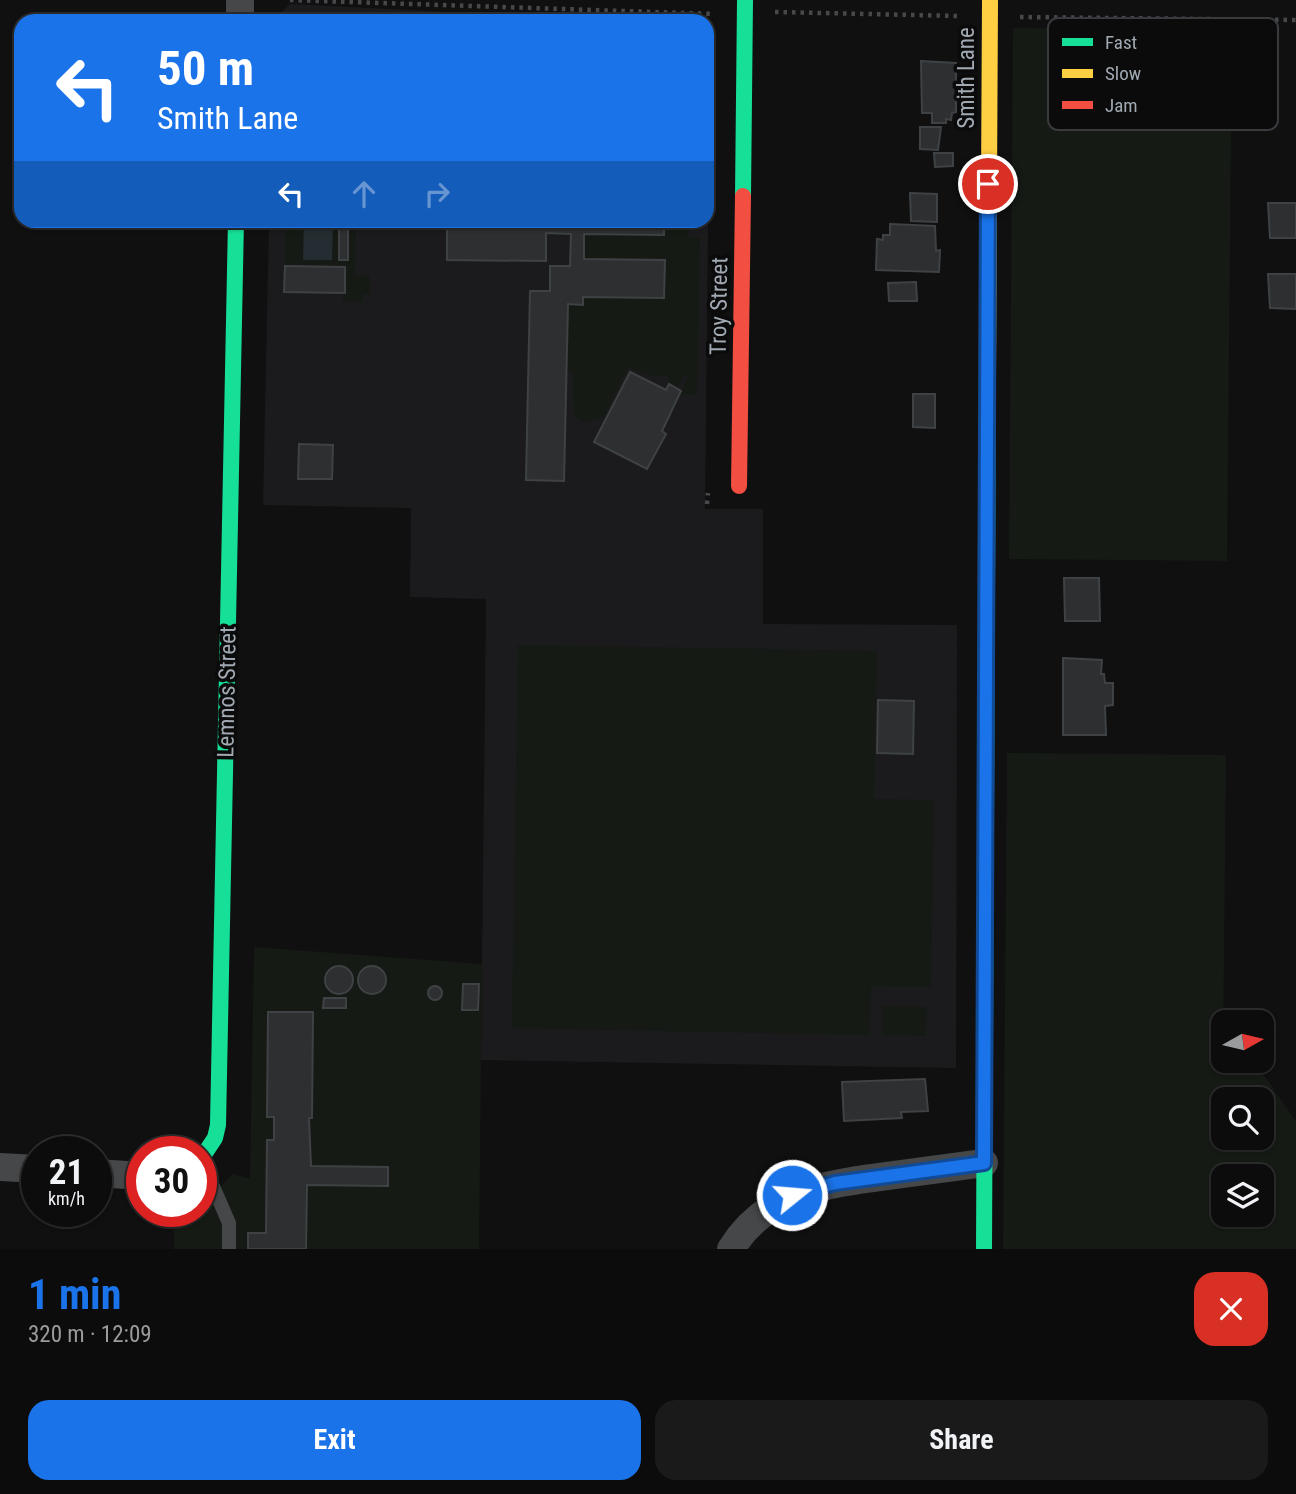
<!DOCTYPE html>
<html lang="en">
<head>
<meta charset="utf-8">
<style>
	body { margin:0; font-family:"Roboto Condensed",sans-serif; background:#1a1a1a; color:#f1f3f6; height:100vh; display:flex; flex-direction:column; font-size:26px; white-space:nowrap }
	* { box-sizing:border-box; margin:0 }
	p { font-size:23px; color:#9a9b9d }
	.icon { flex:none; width:38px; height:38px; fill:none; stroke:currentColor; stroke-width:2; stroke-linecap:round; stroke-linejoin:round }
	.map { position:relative; height:1249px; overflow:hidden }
	.drawer { display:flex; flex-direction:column; background:#0c0c0c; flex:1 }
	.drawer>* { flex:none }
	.guide { position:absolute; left:14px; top:14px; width:700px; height:214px; border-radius:21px; box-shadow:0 2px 5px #0004,0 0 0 2px #2c2c2d; background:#1a73e8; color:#fff; overflow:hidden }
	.needle { width:46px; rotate:82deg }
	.fabs { position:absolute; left:1211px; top:1010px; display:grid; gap:14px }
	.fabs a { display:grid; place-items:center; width:63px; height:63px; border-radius:14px; background:#0c0c0c; box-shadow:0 2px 5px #0004,0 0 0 2px #2c2c2d; font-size:35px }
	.speed { position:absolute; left:21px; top:1136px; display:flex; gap:14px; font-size:35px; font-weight:700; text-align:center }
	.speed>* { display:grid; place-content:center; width:91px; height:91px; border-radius:50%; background:#0c0c0c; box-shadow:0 2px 5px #0004,0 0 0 2px #2c2c2d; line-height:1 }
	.speed small { font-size:18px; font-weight:400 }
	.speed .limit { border:10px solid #d22; background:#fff; color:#111 }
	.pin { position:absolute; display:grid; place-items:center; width:60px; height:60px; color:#fff; margin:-30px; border:4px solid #fff; border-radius:50%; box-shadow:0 2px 7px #0007 }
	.me { position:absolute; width:77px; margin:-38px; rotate:73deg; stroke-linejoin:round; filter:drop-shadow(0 0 5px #0008) }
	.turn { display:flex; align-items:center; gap:24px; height:147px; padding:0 28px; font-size:32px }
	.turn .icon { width:91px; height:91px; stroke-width:2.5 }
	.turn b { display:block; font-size:49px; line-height:60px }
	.lanes { display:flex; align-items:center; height:66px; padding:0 28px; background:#0003; justify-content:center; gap:35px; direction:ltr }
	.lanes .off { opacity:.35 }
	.round { display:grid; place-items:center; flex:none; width:74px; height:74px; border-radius:21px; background:#1a1a1a }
	.head { display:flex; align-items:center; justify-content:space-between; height:119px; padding:0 28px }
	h1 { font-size:42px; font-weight:700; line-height:52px; color:#1a73e8 }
	.primary-button { display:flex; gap:14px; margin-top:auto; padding:14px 28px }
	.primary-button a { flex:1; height:80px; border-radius:21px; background:#1a73e8; color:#fff; font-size:28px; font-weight:700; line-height:80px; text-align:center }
	.primary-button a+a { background:#1a1a1a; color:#f1f3f6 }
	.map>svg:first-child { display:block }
	.built { fill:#1b1b1d }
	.green { fill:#151a15; fill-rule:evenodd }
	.water { fill:#242d31 }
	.building { fill:#2d2f30; stroke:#3f4244; stroke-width:2 }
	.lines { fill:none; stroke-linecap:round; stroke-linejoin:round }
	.path { stroke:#46484b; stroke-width:4.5; stroke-dasharray:3.5 5; stroke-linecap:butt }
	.lane { stroke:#454749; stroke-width:14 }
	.street { stroke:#454749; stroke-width:28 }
	.fast { stroke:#16e098; stroke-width:16 }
	.slow { stroke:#ffcf43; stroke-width:16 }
	.jam { stroke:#f24e42; stroke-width:16 }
	.route-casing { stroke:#114b97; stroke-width:18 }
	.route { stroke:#1a73e8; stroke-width:12 }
	.labels { text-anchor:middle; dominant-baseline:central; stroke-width:7; stroke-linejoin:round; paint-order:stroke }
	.street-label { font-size:23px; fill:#a1a9b2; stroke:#0b0b0c }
	.key { fill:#0b0b0c; stroke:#383a3e; stroke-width:2 }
	.key-label { font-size:19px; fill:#a1a9b2 }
</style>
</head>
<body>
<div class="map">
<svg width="1296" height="1249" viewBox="0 0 1296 1249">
	<rect width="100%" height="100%" fill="#101010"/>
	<!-- built -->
	<path class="built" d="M290 4 488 14 683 18 686 21H273Z
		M707 45 710 48 705 509H763V624L957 625 956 1068 481 1060 486 599 410 597 411 508 263 505 269 221 707 220Z"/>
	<!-- green -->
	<path class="green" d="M1013 28 1232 30 1227 561 1009 559Z
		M286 221H356L355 275 370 276V294H363V302H343V293L284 292Z
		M664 221H678V226H689V237H700L697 395 680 394 688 376 685 374 677 388 669 384 668 376 648 375 630 368 627 369 604 417 585 423 574 416 573 373 566 372 568 304 583 305V297L664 298 665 260 584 259V234L664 235Z
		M518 645 877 651 874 799 934 800 931 987 871 986 870 1035 512 1028Z
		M1007 753 1226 755 1223 1063 1256 1064 1296 1121V1249H1003ZM1223 1099H1262V1138H1223ZM1223 1176H1262V1214H1223Z
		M254 947 482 964 479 1249H174V1211H201V1193L220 1187 233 1174 250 1179Z
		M882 1006 927 1007 926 1036 882 1035Z"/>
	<!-- water -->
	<path class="water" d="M304 221H333L332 260H303Z"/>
	<!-- building -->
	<path class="building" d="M921 61 956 63V112L952 113 951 120 946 119V123H932V113H922Z
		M920 127H941L938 150 920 149Z
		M934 153H953V166L935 167Z
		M910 193 937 194V222L911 221Z
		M1268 203H1296V238H1270Z
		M339 220H348V260H339Z
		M376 220H421V226H376Z
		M447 220H664V235L584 234V259L665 260 664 298 583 297V305L568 304 564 481 526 480 530 291H550V266H570L571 234 546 233V261L447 260Z
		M890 224 935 226 936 251 940 250 939 272 876 270 877 239 883 240V235H890Z
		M285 266 345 267V293L284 292Z
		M1268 274H1296V309L1270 308Z
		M916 282 917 301H889L888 283Z
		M630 372 666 390 669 384 681 391 662 431 666 434 647 469 594 442Z
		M913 394H935V428L913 427Z
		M299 444 333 445 332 479H298Z
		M1064 578H1099L1100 621H1065Z
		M1063 658 1102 660 1101 674H1104L1105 683H1113V705L1105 706 1106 735H1063Z
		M878 700 914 701 913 754 877 753Z
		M358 980a14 14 0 1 1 28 0a14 14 0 1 1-28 0Z
		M325 980a14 14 0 1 1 28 0a14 14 0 1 1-28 0Z
		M463 984H479L478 1010H462Z
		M428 993a7 7 0 1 1 14 0a7 7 0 1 1-14 0Z
		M324 998H346V1008H323Z
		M268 1012H313L312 1118H309L311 1166 388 1167V1186L307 1185 306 1249H248V1233H266L267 1140H274V1117H267Z
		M925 1079 928 1111 901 1112 902 1118 844 1121 842 1082Z"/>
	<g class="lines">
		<!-- path -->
		<path class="path" d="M290 0 714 14
			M775 12 959 16
			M1020 17 1296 20
			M707 504 708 493"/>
		<!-- lane -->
		<path class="lane" d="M202 1161 229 1223V1249"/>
		<!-- street -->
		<path class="street" d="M240 21V0
			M0 1167 37 1169
			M96 1173 142 1176
			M731 1249C766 1192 826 1184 887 1176 919 1172 952 1167 984 1163"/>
		<!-- fast -->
		<path class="fast" d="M743 196 745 0
			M201 1159 215 1138 218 1125 236 220
			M984 1249 988 372"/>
		<!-- slow -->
		<path class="slow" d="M988 372 990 0"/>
		<!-- jam -->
		<path class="jam" d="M739 486 743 196"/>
	</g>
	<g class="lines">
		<!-- route casing -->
		<g class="route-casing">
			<path id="route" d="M792 1195 835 1183 984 1163 988 184"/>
		</g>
		<!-- route -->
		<use href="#route" class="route"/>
	</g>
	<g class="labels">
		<!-- street labels -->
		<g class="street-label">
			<text transform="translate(966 78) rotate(-90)">Smith Lane</text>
			<text transform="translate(719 306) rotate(-89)">Troy Street</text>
			<text transform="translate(227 692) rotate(-89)">Lemnos Street</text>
		</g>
	</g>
	<!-- legend -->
	<rect x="1048" y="18" width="230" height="112" rx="10" class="key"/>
	<rect x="1062" y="38" width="31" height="8" fill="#16e098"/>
	<rect x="1062" y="69" width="31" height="9" fill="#ffcf43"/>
	<rect x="1062" y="101" width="31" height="8" fill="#f24e42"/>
	<g class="key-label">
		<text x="1105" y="49">Fast</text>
		<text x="1105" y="80">Slow</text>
		<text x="1105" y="112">Jam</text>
	</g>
</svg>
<div class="fabs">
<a><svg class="needle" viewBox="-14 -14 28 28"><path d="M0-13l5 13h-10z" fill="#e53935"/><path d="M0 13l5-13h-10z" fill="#9a9b9d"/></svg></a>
<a><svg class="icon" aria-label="search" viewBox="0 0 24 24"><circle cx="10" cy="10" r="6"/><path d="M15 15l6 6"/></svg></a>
<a><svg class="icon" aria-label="layers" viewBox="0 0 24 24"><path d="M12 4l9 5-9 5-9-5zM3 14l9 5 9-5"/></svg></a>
</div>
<div class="speed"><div>21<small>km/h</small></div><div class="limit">30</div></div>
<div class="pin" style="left:988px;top:184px;background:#d93025"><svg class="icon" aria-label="arrive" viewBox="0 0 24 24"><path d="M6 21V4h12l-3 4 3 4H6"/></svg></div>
<svg class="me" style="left:792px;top:1195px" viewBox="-20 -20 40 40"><circle r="17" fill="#1a73e8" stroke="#fff" stroke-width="3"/><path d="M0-11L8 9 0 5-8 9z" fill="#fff"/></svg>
<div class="guide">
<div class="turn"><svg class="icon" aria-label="left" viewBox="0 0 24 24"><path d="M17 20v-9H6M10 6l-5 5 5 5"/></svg><div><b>50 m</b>Smith Lane</div></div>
<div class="lanes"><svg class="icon" aria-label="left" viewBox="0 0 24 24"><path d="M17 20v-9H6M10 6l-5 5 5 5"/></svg><svg class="icon off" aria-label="ahead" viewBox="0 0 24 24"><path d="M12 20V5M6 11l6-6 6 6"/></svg><svg class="icon off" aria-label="right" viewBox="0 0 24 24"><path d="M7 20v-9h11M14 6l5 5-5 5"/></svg></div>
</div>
</div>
<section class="drawer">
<div class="head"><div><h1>1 min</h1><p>320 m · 12:09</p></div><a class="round" style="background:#d93025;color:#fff"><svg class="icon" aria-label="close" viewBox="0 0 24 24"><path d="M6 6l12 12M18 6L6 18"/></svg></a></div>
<div class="primary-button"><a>Exit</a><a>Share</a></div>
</section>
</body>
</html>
